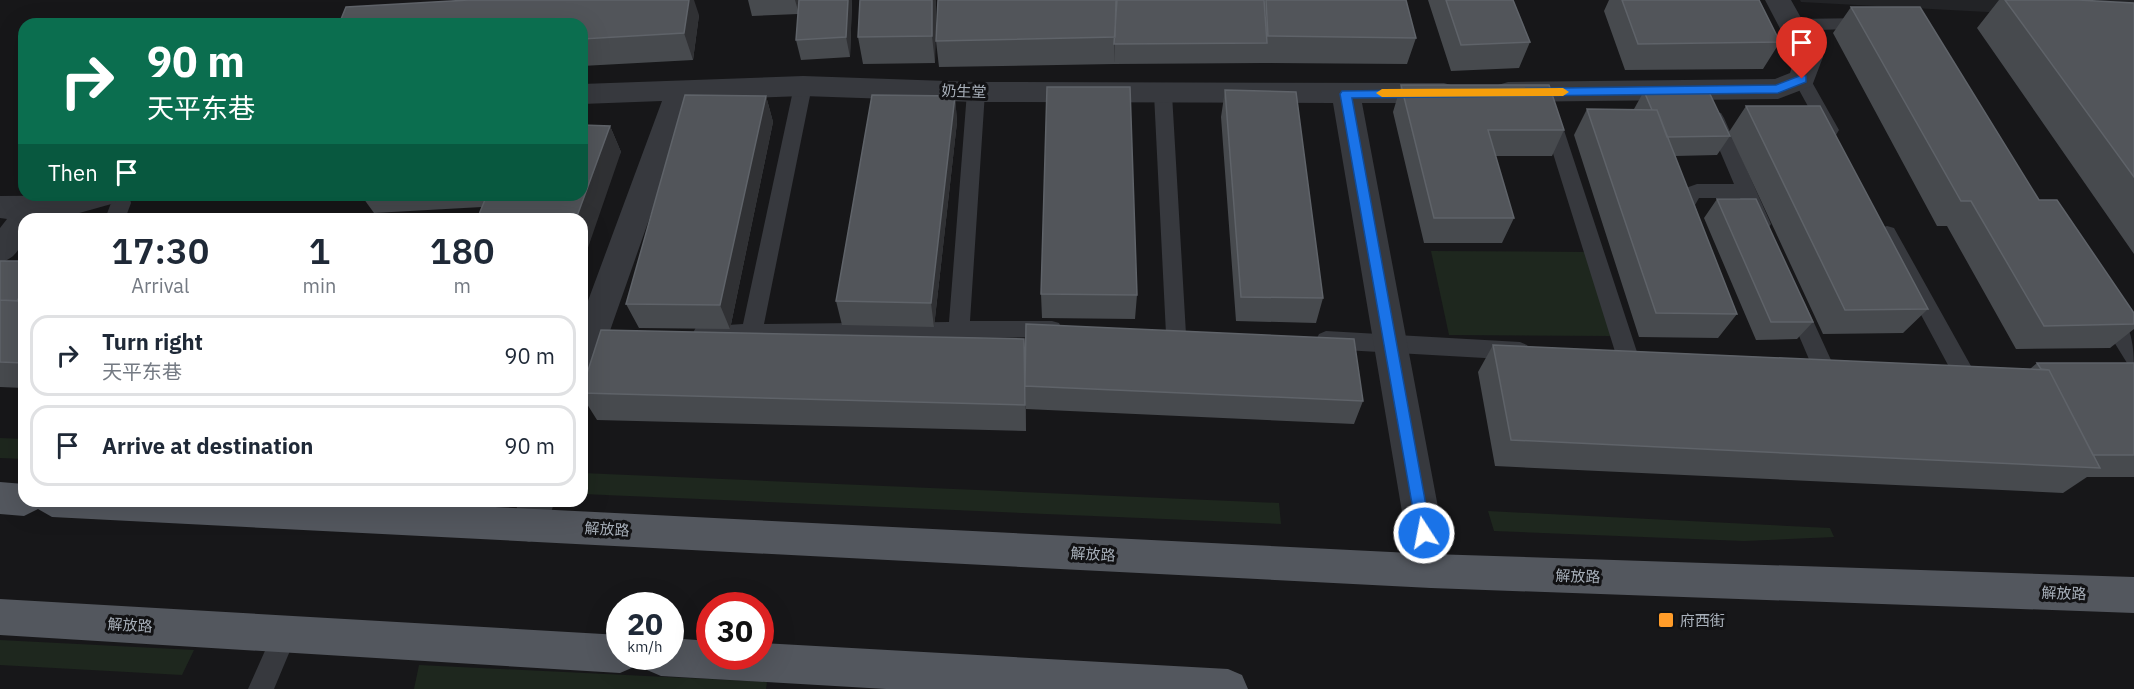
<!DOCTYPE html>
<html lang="en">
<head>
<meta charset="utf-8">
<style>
	body { margin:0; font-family:"IBM Plex Sans","Noto Sans SC",sans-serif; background:#f6f6f7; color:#1f2937; height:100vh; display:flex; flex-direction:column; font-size:22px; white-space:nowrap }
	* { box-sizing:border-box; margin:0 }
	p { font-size:20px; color:#747a83 }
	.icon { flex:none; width:33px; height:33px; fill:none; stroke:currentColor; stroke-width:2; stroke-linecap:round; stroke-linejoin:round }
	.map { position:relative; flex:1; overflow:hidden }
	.details { position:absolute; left:18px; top:213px; width:570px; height:294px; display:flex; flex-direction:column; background:#fff; border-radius:18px; box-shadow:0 6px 24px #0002 }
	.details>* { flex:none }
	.hud { position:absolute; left:18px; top:18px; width:570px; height:183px; border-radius:18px; box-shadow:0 6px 24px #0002; background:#0b6e4f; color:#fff; overflow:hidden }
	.speed { position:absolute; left:606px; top:592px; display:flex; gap:12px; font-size:30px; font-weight:700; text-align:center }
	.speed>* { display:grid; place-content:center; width:78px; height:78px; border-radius:50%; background:#fff; box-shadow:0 6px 24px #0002; line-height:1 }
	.speed small { font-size:15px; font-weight:400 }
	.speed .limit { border:9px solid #d22; background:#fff; color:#111 }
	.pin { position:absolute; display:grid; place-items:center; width:51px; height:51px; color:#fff; margin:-62px -26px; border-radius:50% 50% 50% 0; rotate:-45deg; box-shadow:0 0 6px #0007 }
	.pin .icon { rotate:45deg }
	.me { position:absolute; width:66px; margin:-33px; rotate:349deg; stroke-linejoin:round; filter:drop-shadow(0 0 4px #0008) }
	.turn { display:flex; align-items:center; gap:21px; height:126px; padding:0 30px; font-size:27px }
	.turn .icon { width:78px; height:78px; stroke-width:2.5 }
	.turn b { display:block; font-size:42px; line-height:51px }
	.then { display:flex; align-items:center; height:57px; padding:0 30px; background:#0003; gap:12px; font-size:22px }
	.eta { display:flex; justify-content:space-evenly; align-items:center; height:102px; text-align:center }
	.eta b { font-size:36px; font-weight:600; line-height:42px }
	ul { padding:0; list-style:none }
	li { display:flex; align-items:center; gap:18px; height:81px; margin:0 12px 9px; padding:0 18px; border:3px solid #e0e1e3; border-radius:18px }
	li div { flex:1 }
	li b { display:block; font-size:22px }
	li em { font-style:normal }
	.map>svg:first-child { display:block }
	.built { fill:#222326 }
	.green { fill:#1e271e }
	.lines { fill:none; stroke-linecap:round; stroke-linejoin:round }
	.lane { fill:#37393e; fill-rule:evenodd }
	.street { fill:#37393e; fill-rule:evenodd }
	.primary { fill:#53575e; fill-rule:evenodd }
	.wall { fill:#474a4e }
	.shaded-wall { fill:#303134 }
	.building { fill:#52555a; stroke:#5f6369; stroke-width:1.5 }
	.route { fill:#1a73e8; stroke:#114b97; stroke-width:1.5 }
	.slow { fill:#f59e0b }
	.poi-dot { fill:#ff9c29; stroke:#121214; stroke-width:2 }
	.labels { text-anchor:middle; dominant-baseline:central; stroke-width:6; stroke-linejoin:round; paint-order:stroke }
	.street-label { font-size:15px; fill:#a8b0ba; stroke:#121214 }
	.poi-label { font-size:15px; fill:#a8b0ba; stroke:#121214; text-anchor:start }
</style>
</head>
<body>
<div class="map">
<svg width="2134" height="689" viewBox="0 0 2134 689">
	<rect width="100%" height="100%" fill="#171719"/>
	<!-- built -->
	<path class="built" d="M1800 0H2134V20L1801 2Z"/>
	<!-- green -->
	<path class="green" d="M1431 251 1585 252 1612 336 1449 335Z
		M0 438 24 439V459L0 458Z
		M582 473 1279 503 1281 524 582 494Z
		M1488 511 1830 528 1834 537 1744 541 1494 531Z
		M0 640 194 650 182 675 0 665Z
		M419 665 767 682 766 689H414Z"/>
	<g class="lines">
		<!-- lane -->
		<path class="lane" d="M1867 18 1875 24 1873 28 1793 31 1785 25 1793 19Z
			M1802 73 1808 75 1839 130 1836 135H1824L1821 130 1793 79Z
			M803 80 812 86 764 324 949 322 967 92 970 88H982L985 92 970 321H1052L1059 323 1062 329 1059 335 1052 337 703 341 696 339 693 333 696 327 743 324 794 86Z
			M1163 88 1169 90 1172 94 1186 334 1183 340 1176 342 1169 340 1166 334 1154 94 1157 90Z
			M1550 109 1556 110 1559 115 1639 358 1635 364 1628 367 1621 364 1617 358 1541 115 1544 110Z
			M1715 112 1721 113 1724 118 1771 224 1768 229 1761 231 1754 229 1740 198H1699L1695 205 1700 220 1697 225 1690 227 1683 225C1677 213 1673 202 1680 190L1697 184H1734L1706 118 1709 113Z
			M109 195H129L131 203 125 219H105L111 203Z
			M1887 226 1894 228 1971 366 1974 372 1971 378 1963 381 1955 378 1877 233 1880 228Z
			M1795 295 1802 297 1805 303 1836 371 1833 377 1825 380 1817 377 1814 371 1785 303 1788 297Z
			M2108 308C2131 315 2134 346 2134 366L2127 363 2098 316 2101 310Z
			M1326 331 1520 342 1527 345 1531 351 1527 357 1520 360 1326 349 1319 346 1316 340 1319 334Z
			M285 622 294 626 297 634 274 689H248L276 626Z"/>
		<!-- street -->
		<path class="street" d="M1765 0H1791L1823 57 1812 86 1778 99 1508 102 1498 99 1494 92 1498 85 1508 82 1775 79 1790 73 1795 57Z
			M803 76 976 82 1444 83 1454 86 1458 93 1454 100 1444 103H1362L1450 571 1444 583 1431 588 1418 583 1412 571 1333 103 976 102 803 96 691 100 599 362 594 372 582 376V317L662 101 582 104V84Z
			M119 195 115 203 65 217 24 219C24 239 22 256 0 263V228L7 219 0 218V196Z
			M519 501H555L542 537 529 542 516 537 511 525Z"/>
		<!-- primary -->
		<path class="primary" d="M0 482 24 484V501H376L1431 554 2134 577V613L1431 588 52 517 38 509 24 516 0 514Z
			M0 599 620 635V657H638L634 667 620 673 0 635Z
			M670 638 710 641V657H760V643L1228 669 1242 675 1248 689H886L661 676 647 670 641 657H670Z"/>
	</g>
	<!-- wall -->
	<path class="wall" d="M748 0H852L850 57 801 60 796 40 798 14 752 16Z
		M860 0H936L935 63 863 64 858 37Z
		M1116 0 1114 64 939 67 936 41Z
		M1117 0H1406L1416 38 1407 64 1263 63 1114 64Z
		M1428 0H1513L1530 42 1519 68 1451 71Z
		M1609 0H1759L1780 42 1763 69 1625 70 1604 11Z
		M1999 0H2078L2134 3V254L1977 28Z
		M1851 7 2039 200 2134 313V329L2110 348 2016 349 1947 226H1937L1833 33Z
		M699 15 693 60 582 66V24Z
		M1401 85 1564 130 1552 156H1495L1514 218 1502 243H1424L1393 112Z
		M1225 90 1323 298 1316 323 1236 321 1221 117Z
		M1644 91 1730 136 1717 155 1675 156 1737 314 1718 338 1639 337 1574 135 1587 109H1634Z
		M766 96 773 122 730 329 639 328 626 304Z
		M955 96 957 122 934 327 842 325 836 301Z
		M1746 106 1928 309 1903 333 1823 334 1729 132Z
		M610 126 621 152 582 219 482 207 374 213 361 195H582Z
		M1717 199 1813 322 1797 339 1756 340 1704 218Z
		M0 261H24V388L0 387Z
		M1041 294 1137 295 1135 319 1042 318Z
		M1024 339 1025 365 1363 401 1354 424 1026 409V431L597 420 582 396V389Z
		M1493 345 2030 369 2037 363H2134V477H2087L2063 493 1495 466 1478 372Z"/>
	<!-- shaded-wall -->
	<path class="shaded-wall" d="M689 0H694L699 15 693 60 684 33Z
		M795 0H799V14Z
		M848 0H852L850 57 846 37Z
		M932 0H936L935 63 932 36Z
		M766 96 773 122 730 329 720 305Z
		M955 96 957 122 934 327 931 303Z
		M610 126 621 152 582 265V219H576Z
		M24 290V341L0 325Z
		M1024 339 1025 366V386L1026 431 1025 405Z"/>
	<!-- building -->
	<path class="building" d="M469 0H689L684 33 582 39V24H339L346 7Z
		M799 0H848L846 37 796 40Z
		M860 0H932V36L858 37Z
		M938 0H1116L1115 37 936 41Z
		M1117 0H1264L1267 43 1114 44Z
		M1266 0H1406L1416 38 1268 36Z
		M1446 0H1513L1530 42 1461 45Z
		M1622 0H1759L1780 42 1638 44Z
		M2005 0H2078L2134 3V177Z
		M1851 7H1920L2039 200H2057L2134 313V324L2044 326 1971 201H1961Z
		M1401 85H1549L1564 130H1488L1514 218H1434Z
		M1047 87H1130L1137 295 1041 294Z
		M1225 90 1296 92 1323 298 1241 297Z
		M1708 90 1730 136 1667 137 1657 110H1652L1644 91Z
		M685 95 766 96 720 305 626 304Z
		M872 95 955 96 931 303 836 301Z
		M1746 106H1820L1928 309 1845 310Z
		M1587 109 1657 110 1737 314 1656 313Z
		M582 125 610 126 576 219H477L487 195H582Z
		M1717 199H1756L1813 322H1771Z
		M0 261H24V290L17 301 0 300Z
		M0 300 24 301V363L0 362Z
		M1026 324 1354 339 1363 401 1025 386Z
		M601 330 1024 339 1025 405 582 393V389Z
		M1493 345 2049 370 2100 468 1511 440Z
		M2037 363H2134V455H2093L2049 370 2041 369Z"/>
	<!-- route -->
	<path class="route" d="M1802 75 1806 76V82L1778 93 1352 98 1431 533 1429 538H1418L1340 94 1342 91 1776 85Z"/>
	<!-- slow -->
	<path class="slow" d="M1563 88 1569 92 1563 96 1382 97 1376 93 1382 89Z"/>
	<!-- markers -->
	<rect class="poi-dot" x="1658" y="612" width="16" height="16" rx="3"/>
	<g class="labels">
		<!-- street labels -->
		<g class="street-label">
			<text transform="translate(964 91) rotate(2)">奶生堂</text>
			<text transform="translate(607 529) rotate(3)">解放路</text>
			<text transform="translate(1093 554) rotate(3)">解放路</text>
			<text transform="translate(1578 576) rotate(2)">解放路</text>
			<text transform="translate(2064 593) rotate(2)">解放路</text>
			<text transform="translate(130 625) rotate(3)">解放路</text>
		</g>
		<!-- poi labels -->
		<g class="poi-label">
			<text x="1680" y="620">府西街</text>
		</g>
	</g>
</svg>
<div class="speed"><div>20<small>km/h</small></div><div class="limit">30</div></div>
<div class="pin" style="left:1802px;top:79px;background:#d93025"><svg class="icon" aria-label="arrive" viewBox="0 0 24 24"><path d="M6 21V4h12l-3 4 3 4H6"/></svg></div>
<svg class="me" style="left:1424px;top:533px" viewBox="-20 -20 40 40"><circle r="17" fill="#1a73e8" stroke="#fff" stroke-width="3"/><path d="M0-11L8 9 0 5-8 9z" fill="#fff"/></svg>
<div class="hud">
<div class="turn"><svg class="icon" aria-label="right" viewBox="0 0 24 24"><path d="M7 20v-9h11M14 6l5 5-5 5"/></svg><div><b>90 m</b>天平东巷</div></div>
<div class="then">Then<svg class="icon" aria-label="arrive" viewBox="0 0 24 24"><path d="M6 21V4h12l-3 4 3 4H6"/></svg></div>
</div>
<section class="details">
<div class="eta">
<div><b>17:30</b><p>Arrival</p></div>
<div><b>1</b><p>min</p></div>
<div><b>180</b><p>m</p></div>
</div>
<ul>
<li><svg class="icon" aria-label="right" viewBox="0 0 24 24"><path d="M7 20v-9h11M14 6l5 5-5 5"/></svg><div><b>Turn right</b><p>天平东巷</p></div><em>90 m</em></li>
<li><svg class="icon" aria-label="arrive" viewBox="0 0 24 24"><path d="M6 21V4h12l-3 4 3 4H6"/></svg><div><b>Arrive at destination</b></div><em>90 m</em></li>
</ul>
</section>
</div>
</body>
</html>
